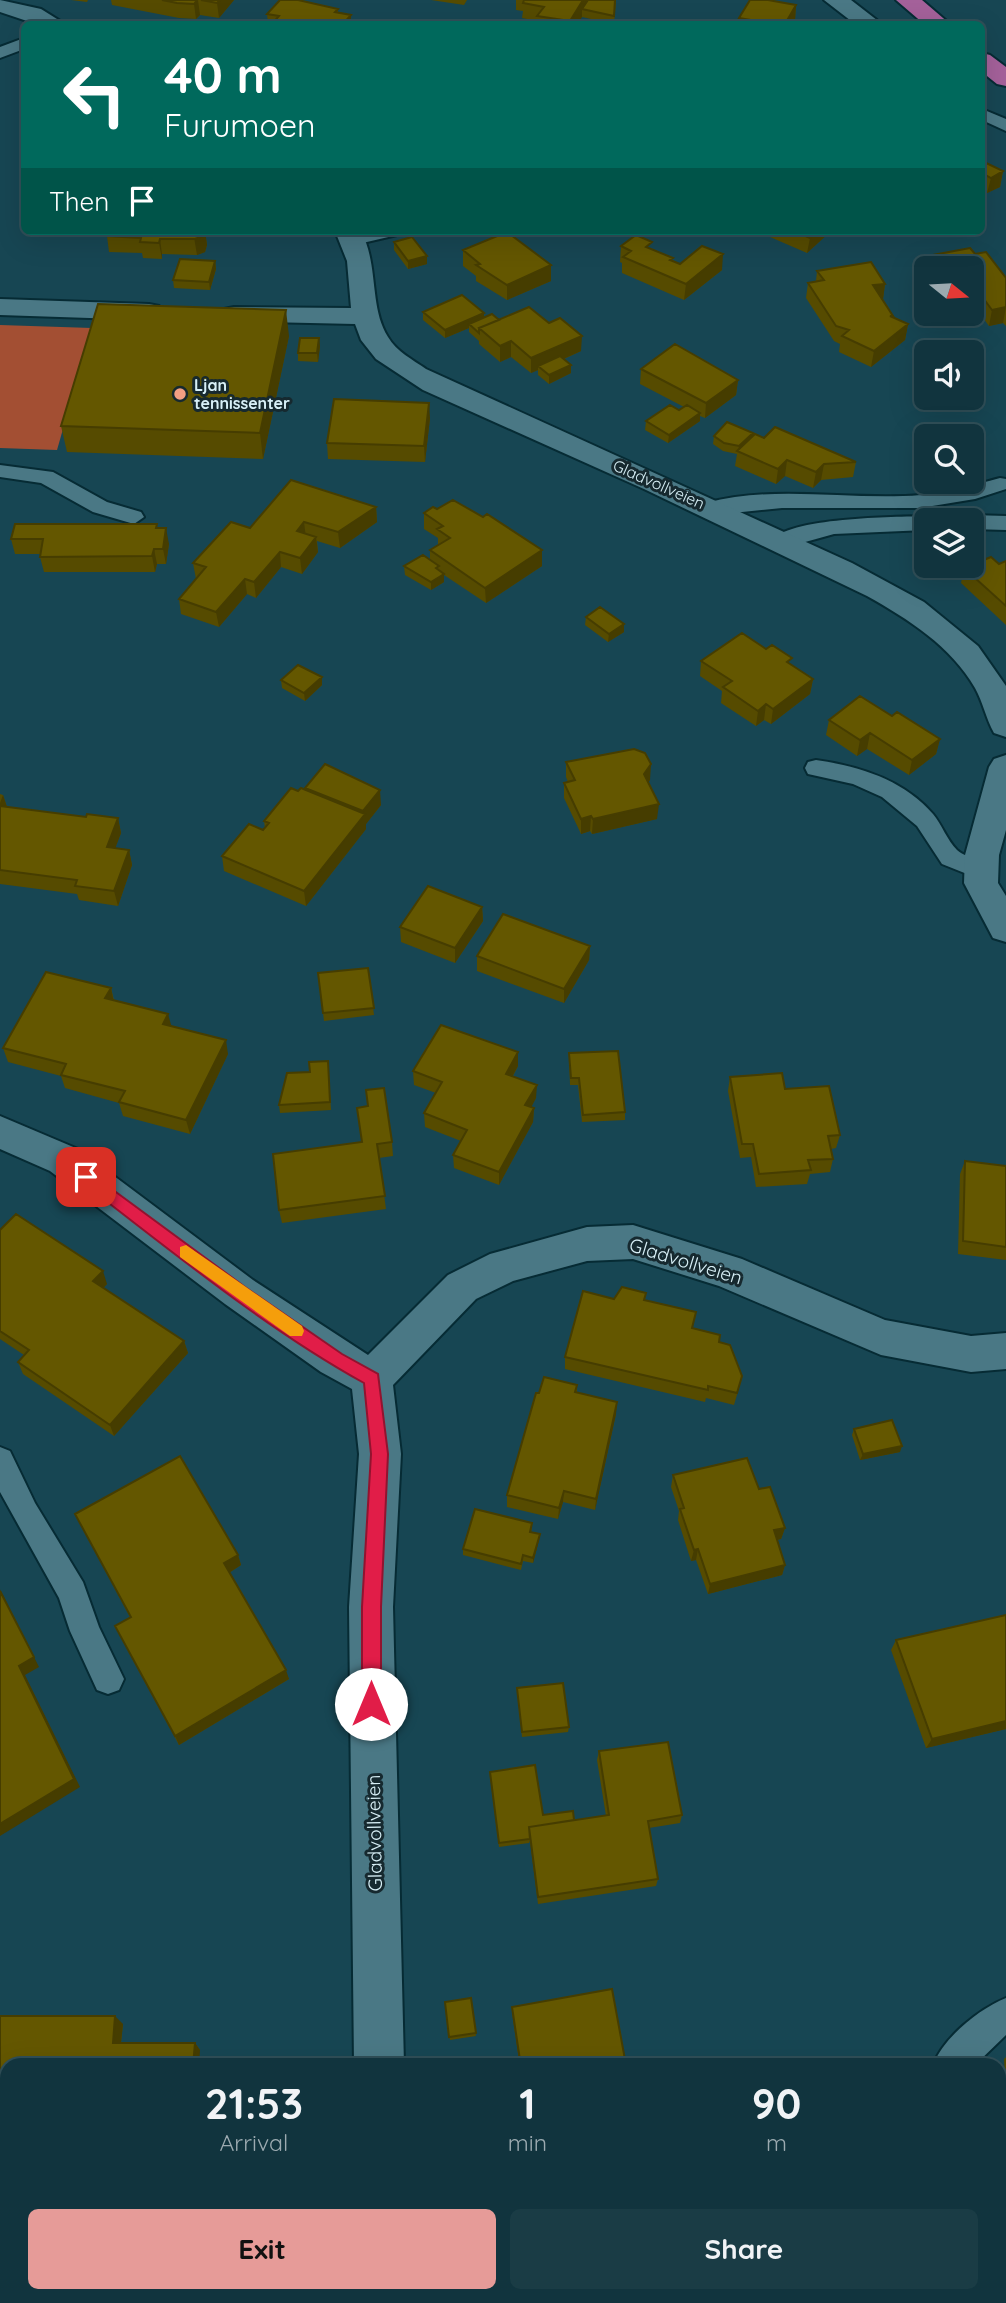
<!DOCTYPE html>
<html lang="en">
<head>
<meta charset="utf-8">
<style>
	body { margin:0; font-family:Quicksand,sans-serif; background:#1a3c45; color:#f1f3f6; height:100vh; display:flex; flex-direction:column; font-size:26px; white-space:nowrap }
	* { box-sizing:border-box; margin:0 }
	p { font-size:23px; color:#9caab0 }
	.icon { flex:none; width:38px; height:38px; fill:none; stroke:currentColor; stroke-width:2; stroke-linecap:round; stroke-linejoin:round }
	.map { position:relative; flex:1; overflow:hidden }
	.side { position:absolute; left:0px; top:2058px; width:1006px; height:245px; display:flex; flex-direction:column; background:#11343e; border-radius:21px 21px 0 0; box-shadow:0 7px 28px #0002,0 0 0 2px #304f58 }
	.side>* { flex:none }
	.guide { position:absolute; left:21px; top:21px; width:964px; height:214px; border-radius:10px; box-shadow:0 7px 28px #0002,0 0 0 2px #304f58; background:#00695c; color:#fff; overflow:hidden }
	.needle { width:46px; rotate:108deg }
	.buttons { position:absolute; left:914px; top:256px; display:grid; gap:14px }
	.buttons a { display:grid; place-items:center; width:70px; height:70px; border-radius:10px; background:#11343e; box-shadow:0 7px 28px #0002,0 0 0 2px #304f58; font-size:35px }
	.pin { position:absolute; display:grid; place-items:center; width:60px; height:60px; color:#fff; margin:-30px; border-radius:14px; box-shadow:0 4px 10px #0006 }
	.me { position:absolute; width:77px; margin:-38px; rotate:0deg; stroke-linejoin:round; filter:drop-shadow(0 0 5px #0008) }
	.turn { display:flex; align-items:center; gap:24px; height:147px; padding:0 28px; font-size:32px }
	.turn .icon { width:91px; height:91px; stroke-width:2.5 }
	.turn b { display:block; font-size:49px; line-height:60px }
	.then { display:flex; align-items:center; height:66px; padding:0 28px; background:#0003; gap:14px; font-size:26px }
	.eta { display:flex; justify-content:space-evenly; align-items:center; height:119px; text-align:center }
	.eta b { font-size:42px; font-weight:700; line-height:49px }
	.action { display:flex; gap:14px; margin-top:auto; padding:14px 28px }
	.action a { flex:1; height:80px; border-radius:10px; background:#e69b98; color:#111; font-size:28px; font-weight:700; line-height:80px; text-align:center }
	.action a+a { background:#1a3c45; color:#f1f3f6 }
	.map>svg:first-child { display:block }
	.green { fill:#a34f33 }
	.lines { fill:none; stroke-linecap:round; stroke-linejoin:round }
	.service-casing { stroke:#062b34; stroke-width:4 }
	.minor-casing { stroke:#062b34; stroke-width:4 }
	.trunk-casing { stroke:#062b34; stroke-width:4 }
	.service { fill:#4a7885; fill-rule:evenodd }
	.minor { fill:#4a7885; fill-rule:evenodd }
	.trunk { fill:#a4619a; fill-rule:evenodd }
	.wall { fill:#564b00 }
	.shaded-wall { fill:#463d00 }
	.building { fill:#645700; stroke:#463d00; stroke-width:2 }
	.route { fill:#e11d48; stroke:#92132f; stroke-width:2 }
	.slow { fill:#f59e0b }
	.poi-dot { fill:#f39f83; stroke:#16292f; stroke-width:2.5 }
	.labels { text-anchor:middle; dominant-baseline:central; stroke-width:6; stroke-linejoin:round; paint-order:stroke }
	.far-poi-label { font-size:16px; font-weight:bold; fill:#d8f0f7; stroke:#16292f; text-anchor:start }
	.far-street-label { font-size:16px; fill:#d8f0f7; stroke:#16292f }
	.street-label { font-size:19px; fill:#d8f0f7; stroke:#16292f }
</style>
</head>
<body>
<div class="map">
<svg width="1006" height="2303" viewBox="0 0 1006 2303">
	<rect width="100%" height="100%" fill="#174653"/>
	<!-- green -->
	<path class="green" d="M0 325 92 328 57 450 0 448Z"/>
	<g class="lines">
		<!-- service casing -->
		<g class="service-casing">
			<path id="service" d="M24 38V49L0 58V47Z
				M982 109 1006 119V131L982 120Z
				M369 231H400L397 235 354 245 345 240 348 236Z
				M0 465 53 472 107 502 141 512 144 517 134 524 93 512 41 483 0 477Z
				M1000 478 1006 479V489L975 499 920 508H782L713 515 703 508 706 503C776 484 850 501 921 495 949 493 973 485 1000 478Z
				M971 515 1006 516V530L971 529V520H962Z
				M926 516 934 520H926V530L834 534 780 549 770 542C786 517 896 517 926 516Z
				M816 760C859 766 904 780 933 814 942 825 947 840 957 850 968 860 987 859 994 871L990 877 982 880 942 864 917 826 882 797 853 784 808 774 805 768 808 762Z
				M0 1447 10 1451 35 1503 83 1582 99 1627 124 1679 119 1690 108 1694 97 1690 70 1631 59 1598 0 1492Z
				M1006 1998V2035L975 2065H933C944 2037 979 2009 1006 1998Z"/>
		</g>
		<!-- minor casing -->
		<g class="minor-casing">
			<path id="minor" d="M0 0 41 9 65 24H36L0 12Z
				M824 0H851L882 24H855Z
				M335 231H361C379 265 369 307 388 337 396 351 413 360 426 369L852 563 924 602 978 646 1006 686V737L994 733C986 719 983 702 975 688 951 646 908 619 867 596L644 489 423 390 376 359 361 340 355 324 224 321 220 315 224 309 234 307 351 308 347 261Z
				M0 299 149 304 159 306 163 312 159 318 149 320 0 315Z
				M1006 755V830L999 855 998 883 1006 896V942L993 938 964 883 965 855 989 767 994 759Z
				M0 1116 78 1149 253 1280 368 1355 448 1275 490 1254 587 1227 633 1225 742 1259 885 1320 971 1336 1006 1333V1369L971 1372 881 1355 719 1286 633 1259 587 1261 513 1281 476 1299 393 1385 401 1454 393 1607 404 2065H354L349 1607 359 1454 352 1389 321 1372 225 1304 50 1171 0 1149Z
				M349 2296H403V2303H349Z"/>
		</g>
		<!-- trunk casing -->
		<g class="trunk-casing">
			<path id="trunk" d="M896 0H922L950 24H924Z
				M982 53 990 55 1006 67V86L997 84 982 72Z"/>
		</g>
		<!-- service -->
		<use href="#service" class="service"/>
		<!-- minor -->
		<use href="#minor" class="minor"/>
		<!-- trunk -->
		<use href="#trunk" class="trunk"/>
	</g>
	<!-- wall -->
	<path class="wall" d="M71 0H88L87 2Z
		M111 0H234L219 18 200 15 196 19 179 18 112 5Z
		M431 0H467L464 5Z
		M516 0H616L614 24 582 17 577 24H537V21L522 18 523 11 516 10Z
		M796 5 795 20 792 24H739V18Z
		M338 9V13L351 15V24H268L267 14Z
		M982 161 1003 171 1000 187 987 193 982 190Z
		M109 231H205L207 245 205 252 197 255 162 254V259L143 258 142 253 109 252 107 236Z
		M756 231H831L807 253Z
		M394 242 427 256V264L408 269 394 250Z
		M621 246 652 249 680 264 722 270 684 300 622 273V263L620 262Z
		M463 250 551 265V281L507 300 476 281V276L463 266Z
		M975 254 1006 278V326L1003 323 989 326 975 307H971V268H930L933 255Z
		M215 261 216 269 210 290 174 288 173 280Z
		M817 271 885 284 883 299 893 316V318L908 324 905 340 871 367 839 352 840 344 834 341 806 298 808 283 816 281Z
		M423 312 484 318 499 320 581 351 564 359 571 373 549 384 538 375V370L531 373 511 357 500 362 479 344V341L469 332V328L445 338 423 320Z
		M289 336 263 459 67 452 61 426Z
		M320 346 318 362 298 361V353Z
		M641 369 738 380 736 395 705 418 700 416V421L668 443 645 430 646 421 679 410 684 407 640 384Z
		M430 418 425 462 328 459 327 443Z
		M753 433 752 437 764 438 856 462 853 477 821 480 813 488 785 476 776 484 735 466 737 454 723 451 713 444 714 436Z
		M376 507 377 522 340 548 317 541 318 552 302 574 281 567 256 598 247 594 219 627 181 614 179 599 196 579 193 563 250 528Z
		M437 509 542 550V566L486 603 444 575V582L431 590 405 575 404 566 430 560V550L438 545V538L424 529V513Z
		M158 528 169 544 166 564H157L155 572H44L40 557 41 554H15L11 539Z
		M1006 561V625L961 583 964 568 999 564Z
		M586 617 624 632 608 642 585 625Z
		M701 661 791 665 813 679 810 694 771 724 764 720 756 726 721 703 722 691 700 676Z
		M322 677V685L305 701 282 688 281 680Z
		M892 716 940 739 936 754 909 775 867 749 857 756 826 735 829 720Z
		M566 762 650 780 648 782 657 819 592 834 590 831 581 834 564 798V783L568 782 566 777Z
		M305 788 381 805 366 824V829L306 906 224 871 222 856 263 830 265 828 264 821 298 791 305 790Z
		M0 794 3 795 7 807 86 817 118 818 121 833 115 848 129 850 132 865 118 906 79 900 77 894 0 884Z
		M482 907 483 921 455 963 401 942 400 927Z
		M590 946 589 960 564 1003 477 971V956Z
		M368 968 374 1015 324 1021 318 973Z
		M111 988 114 1000 171 1026 228 1054 190 1134 123 1116 119 1103 65 1088 61 1076 8 1062 3 1048Z
		M569 1053 625 1112V1120L582 1122 578 1085H570Z
		M328 1061 331 1110 280 1113 279 1105 310 1072Z
		M518 1066 513 1076 536 1098 531 1107 534 1108 533 1122 499 1185 454 1168 453 1155 461 1141 425 1127 424 1113 436 1093 414 1085 413 1071Z
		M730 1077 785 1089 840 1135 836 1148 831 1149 833 1159 830 1172 810 1174 807 1184 756 1187 751 1157 740 1158 728 1091Z
		M366 1090 392 1142 393 1156 379 1158 386 1209 282 1223 279 1210 362 1142 357 1108 368 1106Z
		M965 1161 1006 1166V1260L958 1254 960 1174Z
		M0 1230 107 1284 103 1288 184 1341 188 1353 114 1436 23 1374 18 1362 24 1355 0 1339Z
		M614 1299 645 1300 693 1329 719 1342 739 1388 734 1405 706 1398 705 1402 565 1369V1357Z
		M577 1385V1393L616 1414 595 1510 563 1502 558 1519 507 1507V1495L539 1393Z
		M854 1429 900 1452 860 1460 852 1435Z
		M673 1475 759 1489 785 1528 781 1539 777 1540 785 1565 782 1575 708 1594 696 1560 691 1561 678 1520 679 1511 671 1487Z
		M75 1514 238 1555 241 1565 229 1573 289 1679 179 1745 115 1626 130 1617Z
		M532 1528 531 1532 540 1534 539 1540 533 1563 523 1561 521 1570 463 1555V1549Z
		M1006 1615V1729L926 1748 891 1650 896 1640Z
		M517 1688 569 1727 568 1732 522 1737Z
		M599 1751 682 1815 680 1823 649 1828 658 1879 656 1886 538 1904 530 1841 529 1843 499 1847 490 1776 543 1815 574 1820 606 1816 597 1760Z
		M471 1998 476 2036 450 2040 445 2002Z
		M512 2007 626 2065 519 2060 512 2013Z
		M0 2016 123 2024 121 2043H195L200 2050 7 2065V2138H0Z
		M1006 2057V2096L1004 2059Z
		M1006 2103V2221L999 2226V2118Z"/>
	<!-- shaded-wall -->
	<path class="shaded-wall" d="M198 0 200 15 196 19 194 4Z
		M220 0H234L219 18 217 3Z
		M583 0H591L582 9V17L577 24H570V21Z
		M796 5 795 20 792 24H785Z
		M351 15V24H343Z
		M1003 171 1000 187 987 193 991 178Z
		M193 231H205L207 245 205 252 197 255Z
		M817 231H831L807 253 810 238Z
		M160 239 162 254V259L159 243Z
		M723 254 722 270 684 300 686 284Z
		M427 256V264L408 269V261Z
		M215 261 216 269 210 290 209 282Z
		M551 265V281L507 300V285Z
		M885 284 883 299 873 285Z
		M978 291 975 307H971V292Z
		M1006 307 1003 323 989 326 992 310Z
		M286 310 289 336 263 459 260 433Z
		M484 313V321L469 324V328L445 338V330Z
		M908 324 905 340 871 367 874 351Z
		M582 336 581 351 541 369 538 366V370L531 373V358Z
		M319 338 320 346 318 362 317 353Z
		M511 341V357L500 362V346Z
		M571 365V373L549 384V375Z
		M738 380 736 395 705 418 706 403Z
		M429 403 430 418 425 462 424 446Z
		M700 413V421L668 443 669 435Z
		M753 433 752 441 738 451 739 446Z
		M787 460 785 476 776 484 778 469Z
		M824 464 821 480 813 488 816 472Z
		M376 507 377 522 340 548 338 532Z
		M304 522 306 538 297 531Z
		M166 528 169 544 166 564 163 549Z
		M316 537 318 552 302 574 300 558Z
		M154 549 157 564 155 572 152 556Z
		M542 550V566L486 603 485 588Z
		M280 552 281 567 256 598 254 582Z
		M444 574V582L431 590V582Z
		M245 579 247 594 219 627 216 612Z
		M624 624V632L608 642 609 634Z
		M322 677V685L305 701 304 693Z
		M813 679 810 694 771 724 773 709Z
		M766 704 764 720 756 726 758 711Z
		M870 733 867 749 857 756 860 740Z
		M940 739 936 754 909 775 912 760Z
		M651 764 650 780 643 789 644 774Z
		M380 790 381 805 366 824V829L306 906 304 891 363 817V811Z
		M3 795 8 810H0V803Z
		M659 804 657 819 592 834 593 819Z
		M591 816 590 831 581 834V819Z
		M118 818 121 833 110 862 107 847Z
		M129 850 132 865 118 906 114 891Z
		M482 907 483 921 455 963V948Z
		M590 946 589 960 564 1003V989Z
		M111 988 114 1003 105 998Z
		M168 1014 172 1028 163 1024Z
		M226 1040 228 1054 190 1134 186 1120Z
		M518 1052V1066L506 1088V1074Z
		M537 1085 536 1098 525 1119V1105Z
		M534 1108 533 1122 499 1185V1172Z
		M103 1271 107 1284 98 1294 93 1281Z
		M184 1341 188 1353 114 1436 110 1425Z
		M617 1402 616 1414 595 1510 596 1499Z
		M902 1446 900 1452 860 1460 863 1454Z
		M564 1491 563 1502 558 1519 559 1508Z
		M785 1528 781 1539 770 1541 774 1530Z
		M540 1534 539 1540 533 1563V1558Z
		M698 1549 696 1560 691 1561 694 1550Z
		M238 1555 241 1565 227 1574 224 1563Z
		M785 1565 782 1575 708 1594 710 1584Z
		M0 1589 39 1667 25 1675 80 1787 0 1836V1824L19 1666Z
		M286 1670 289 1679 179 1745 175 1736Z
		M1006 1721V1729L926 1748 932 1739Z
		M115 2016 123 2024 120 2051 113 2043Z
		M195 2043 200 2050 199 2065H193Z"/>
	<!-- building -->
	<path class="building" d="M162 0H197L194 4 177 3Z
		M201 0H220L217 3Z
		M280 0H298L338 9 335 12 351 15 343 24H272L279 16 267 14Z
		M524 0H583L570 21 537 16 544 7 523 3Z
		M588 0H615L614 16 582 9Z
		M750 0H768L796 5 785 24H774L739 18Z
		M982 161 1003 171 991 178 982 173Z
		M109 231H204L203 236 195 239H160L159 243 140 242 141 238 107 236Z
		M794 231H817L810 238Z
		M507 232 551 265 507 285 476 265 480 264 463 250Z
		M636 235 652 242 646 247 673 258 670 260 680 264 702 246 723 254 686 284 623 257 631 251 621 246Z
		M412 237 427 256 408 261 394 242Z
		M970 248 975 254 986 252 1006 278V307L992 310 978 291 971 292V268H943L933 255Z
		M180 259 215 261 209 282 173 280Z
		M871 262 885 284 873 285 893 316H890L908 324 874 351 842 336 849 330 836 326 808 283 824 280 817 271Z
		M462 295 484 313 445 330 423 312Z
		M98 304 286 310 260 433 61 426Z
		M529 307 549 323 560 318 582 336 531 358 511 341 500 346 479 328Z
		M492 314 499 320 479 328V333L469 324Z
		M300 338H319L317 353H298Z
		M939 342 975 351 971 357V352H933Z
		M675 344 738 380 706 403 641 369Z
		M560 356 571 365 549 375 538 366Z
		M334 399 429 403 424 446 327 443Z
		M670 405 679 410 687 405 700 413 669 435 646 421Z
		M727 422 753 433 739 446 724 443 714 436Z
		M775 427 856 462 824 464 816 472 787 460 778 469 737 451 755 434 764 438Z
		M291 480 376 507 338 532 304 522 297 531 316 537 300 558 280 552 254 582 245 579 216 612 179 599 206 567 193 563 231 522 250 528Z
		M453 500 483 517 487 514 542 550 485 588 430 550 450 538 437 529 443 526 424 513 433 507 437 509Z
		M15 524H157L156 528H166L163 549H154L152 556 40 557 43 539H11Z
		M423 555 439 566 436 568 444 574 431 582 404 566Z
		M991 557 999 564 1006 561V606L964 568Z
		M600 607 624 624 609 634 586 617Z
		M742 633 766 649 772 645 792 658 787 662 813 679 773 709 766 704 758 711 723 687 732 681 701 661Z
		M298 665 322 677 304 693 281 680Z
		M860 696 892 716 897 712 940 739 912 760 870 733 860 740 829 720Z
		M634 749 645 753 651 764 644 774 659 804 593 819 591 816 581 819 564 783 575 780 566 762Z
		M325 764 380 790 363 811 305 788Z
		M291 788 298 791 301 788 365 814 304 891 222 856 249 824 263 830 269 823 264 821Z
		M0 806 86 817 87 814 118 818 107 847 129 850 114 891 75 886 77 880 0 870Z
		M428 886 482 907 455 948 400 927Z
		M503 914 590 946 564 989 477 956Z
		M368 968 374 1008 323 1013 318 973Z
		M46 972 111 988 105 998 168 1014 163 1024 226 1040 186 1120 119 1102 125 1091 61 1075 66 1064 3 1048Z
		M441 1025 518 1052 506 1074 537 1085 525 1105 534 1108 499 1172 453 1155 467 1130 424 1113 442 1082 413 1071Z
		M618 1051 625 1112 583 1115 579 1078H571L569 1053Z
		M328 1061 330 1102 279 1105 287 1073 310 1072 309 1062Z
		M782 1073 785 1089 829 1086 840 1135 828 1136 833 1159 808 1160 811 1170 759 1174 753 1144H742L730 1077Z
		M384 1088 392 1142 377 1144 385 1196 279 1210 273 1154 362 1142 357 1108 368 1106 366 1090Z
		M965 1161 1006 1166V1247L963 1241Z
		M16 1214 103 1271 93 1281 184 1341 110 1425 18 1362 29 1350 0 1331V1230Z
		M622 1287 646 1293 644 1300 696 1312 692 1328 720 1335 719 1342 730 1345 742 1376 737 1393 708 1386V1390L565 1357 583 1291 614 1299Z
		M544 1377 577 1385 575 1392 617 1402 596 1499 564 1491 559 1508 507 1495 536 1393H539Z
		M892 1420 902 1446 863 1454 854 1429Z
		M180 1456 238 1555 224 1563 286 1670 175 1736 115 1626 131 1617 75 1514Z
		M747 1458 759 1489 770 1487 785 1528 774 1530 785 1565 710 1584 698 1549 694 1550 680 1509 684 1508 673 1475Z
		M475 1509 532 1523 530 1532 540 1534 533 1558 523 1555 521 1564 463 1549Z
		M0 1591 34 1657 19 1666 74 1779 0 1824Z
		M1006 1615V1721L932 1739 896 1640Z
		M563 1683 569 1727 522 1732 517 1688Z
		M668 1742 682 1815 648 1821 658 1879 538 1897 529 1827 609 1815 599 1751Z
		M535 1765 543 1815 573 1811 574 1820 529 1827 530 1839 499 1843 490 1772Z
		M612 1989 626 2065H508L507 2063 520 2060 512 2007Z
		M471 1998 476 2033 449 2037 445 2002Z
		M0 2016H115L113 2043H195L193 2065H7V2132H0Z
		M1006 2108V2221L999 2226V2123Z"/>
	<!-- route -->
	<path class="route" d="M86 1170 245 1287 342 1354 378 1374 388 1454 381 1607V1704L378 1710 371 1713 365 1710 362 1704V1607L371 1454 364 1383C263 1327 172 1251 80 1181V1172Z"/>
	<!-- slow -->
	<path class="slow" d="M186 1245 302 1326 304 1331 302 1336H290L180 1257V1247Z"/>
	<!-- markers -->
	<circle class="poi-dot" cx="180" cy="394" r="7"/>
	<g class="labels">
		<!-- far-poi labels -->
		<g class="far-poi-label">
			<text x="194" y="385">Ljan<tspan x="194" dy="18">tennissenter</tspan></text>
		</g>
		<!-- far-street labels -->
		<g class="far-street-label">
			<text transform="translate(659 484) rotate(24)">Gladvollveien</text>
		</g>
		<!-- street labels -->
		<g class="street-label">
			<text transform="translate(686 1261) rotate(17)">Gladvollveien</text>
			<text transform="translate(374 1833) rotate(-91)">Gladvollveien</text>
		</g>
	</g>
</svg>
<div class="buttons">
<a><svg class="needle" viewBox="-14 -14 28 28"><path d="M0-13l5 13h-10z" fill="#e53935"/><path d="M0 13l5-13h-10z" fill="#9caab0"/></svg></a>
<a><svg class="icon" aria-label="sound" viewBox="0 0 24 24"><path d="M4 9h4l5-4v14l-5-4H4zM17 9q2 3 0 6"/></svg></a>
<a><svg class="icon" aria-label="search" viewBox="0 0 24 24"><circle cx="10" cy="10" r="6"/><path d="M15 15l6 6"/></svg></a>
<a><svg class="icon" aria-label="layers" viewBox="0 0 24 24"><path d="M12 4l9 5-9 5-9-5zM3 14l9 5 9-5"/></svg></a>
</div>
<div class="pin" style="left:86px;top:1177px;background:#d93025"><svg class="icon" aria-label="arrive" viewBox="0 0 24 24"><path d="M6 21V4h12l-3 4 3 4H6"/></svg></div>
<svg class="me" style="left:371px;top:1704px" viewBox="-20 -20 40 40"><circle r="19" fill="#fff"/><path d="M0-13L10 11 0 6-10 11z" fill="#e11d48"/></svg>
<div class="guide">
<div class="turn"><svg class="icon" aria-label="left" viewBox="0 0 24 24"><path d="M17 20v-9H6M10 6l-5 5 5 5"/></svg><div><b>40 m</b>Furumoen</div></div>
<div class="then">Then<svg class="icon" aria-label="arrive" viewBox="0 0 24 24"><path d="M6 21V4h12l-3 4 3 4H6"/></svg></div>
</div>
<section class="side">
<div class="eta">
<div><b>21:53</b><p>Arrival</p></div>
<div><b>1</b><p>min</p></div>
<div><b>90</b><p>m</p></div>
</div>
<div class="action"><a>Exit</a><a>Share</a></div>
</section>
</div>
</body>
</html>
